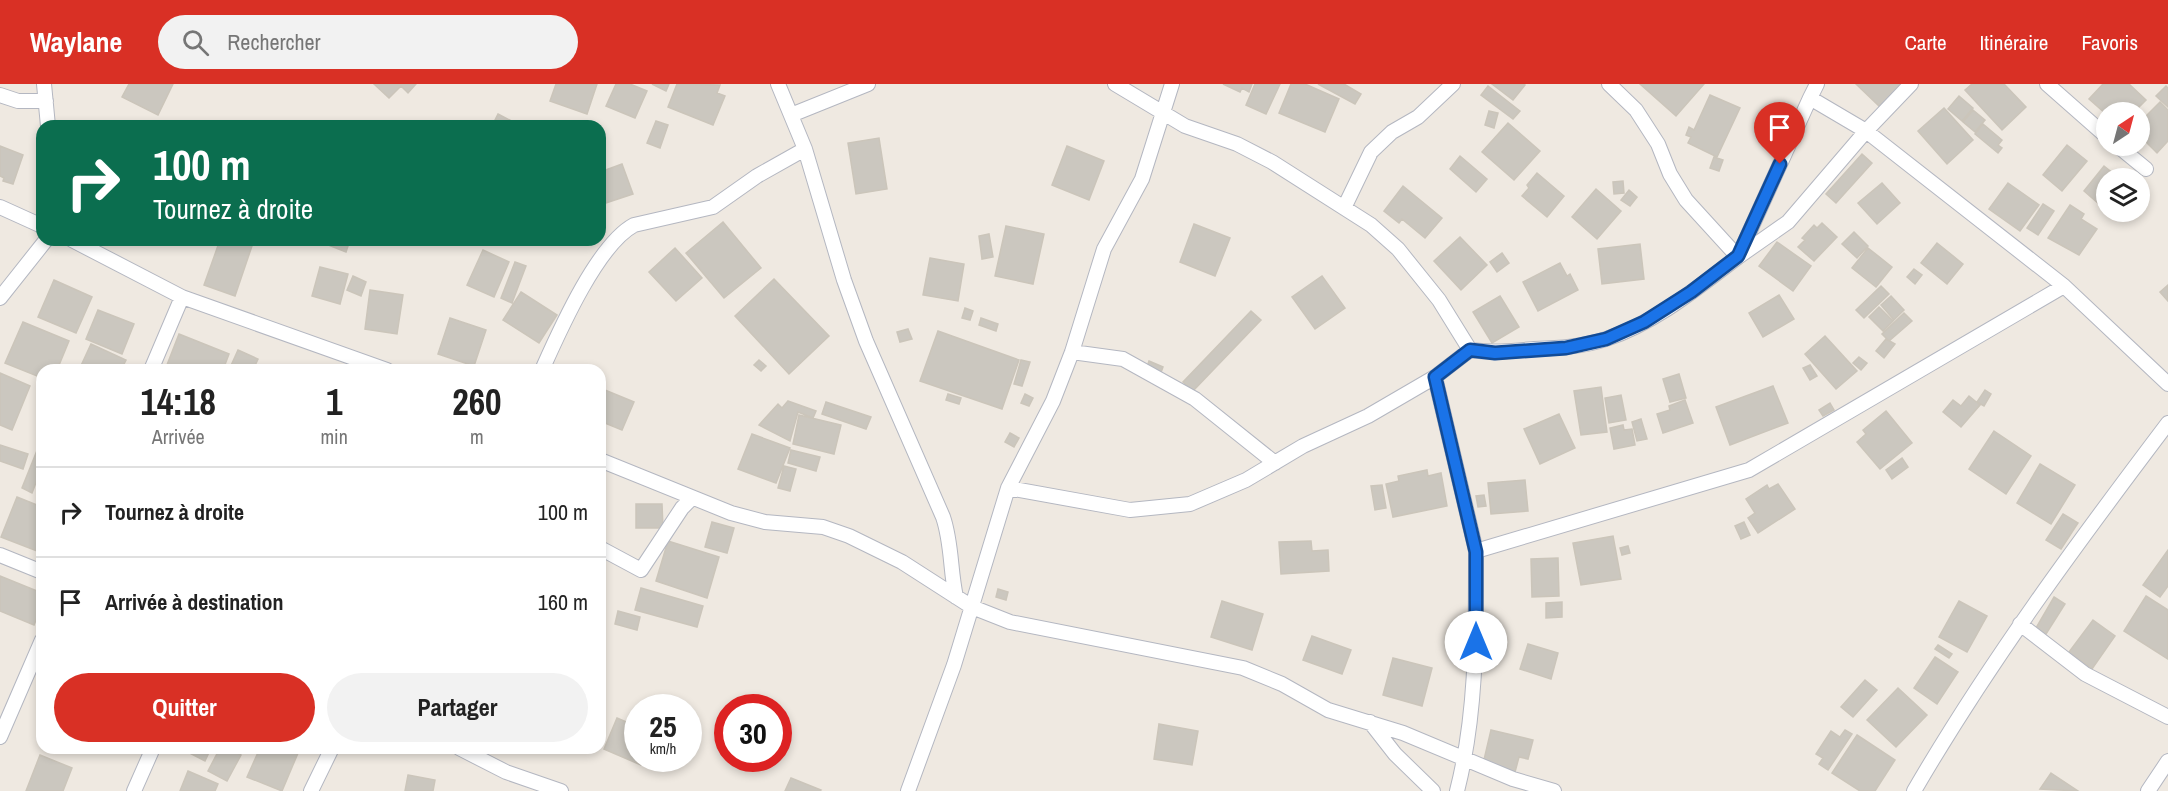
<!DOCTYPE html>
<html lang="fr">
<head>
<meta charset="utf-8">
<style>
	body { margin:0; font-family:"Archivo Narrow",sans-serif; background:#f2f2f2; color:#222; height:100vh; display:flex; flex-direction:column; font-size:22px; white-space:nowrap }
	* { box-sizing:border-box; margin:0 }
	p { font-size:20px; color:#767676 }
	.icon { flex:none; width:33px; height:33px; fill:none; stroke:currentColor; stroke-width:2; stroke-linecap:round; stroke-linejoin:round }
	.map { position:relative; flex:1; overflow:hidden }
	.drawer { position:absolute; left:36px; top:280px; width:570px; height:390px; display:flex; flex-direction:column; background:#fff; border-radius:18px; box-shadow:0 3px 9px #0003 }
	.drawer>* { flex:none }
	.banner { position:absolute; left:36px; top:36px; width:570px; height:126px; border-radius:18px; box-shadow:0 3px 9px #0003; background:#0b6e4f; color:#fff; overflow:hidden }
	.needle { width:39px; rotate:36deg }
	.buttons { position:absolute; left:2096px; top:18px; display:grid; gap:12px }
	.buttons a { display:grid; place-items:center; width:54px; height:54px; border-radius:50%; background:#fff; box-shadow:0 3px 9px #0003; font-size:30px }
	.speed { position:absolute; left:624px; top:610px; display:flex; gap:12px; font-size:30px; font-weight:700; text-align:center }
	.speed>* { display:grid; place-content:center; width:78px; height:78px; border-radius:50%; background:#fff; box-shadow:0 3px 9px #0003; line-height:1 }
	.speed small { font-size:15px; font-weight:400 }
	.speed .limit { border:9px solid #d22; background:#fff; color:#111 }
	.pin { position:absolute; display:grid; place-items:center; width:51px; height:51px; color:#fff; margin:-62px -26px; border-radius:50% 50% 50% 0; rotate:-45deg; box-shadow:0 0 6px #0007 }
	.pin .icon { rotate:45deg }
	.me { position:absolute; width:66px; margin:-33px; rotate:0deg; stroke-linejoin:round; filter:drop-shadow(0 0 4px #0008) }
	.turn { display:flex; align-items:center; gap:21px; height:126px; padding:0 18px; font-size:27px }
	.turn .icon { width:78px; height:78px; stroke-width:2.5 }
	.turn b { display:block; font-size:42px; line-height:51px }
	.eta { display:flex; justify-content:space-evenly; align-items:center; height:102px; text-align:center }
	.eta b { font-size:36px; font-weight:700; line-height:42px }
	.button { display:flex; gap:12px; margin-top:auto; padding:12px 18px }
	.button a { flex:1; height:69px; border-radius:36px; background:#d93025; color:#fff; font-size:24px; font-weight:700; line-height:69px; text-align:center }
	.button a+a { background:#f2f2f2; color:#222 }
	ul { padding:0; list-style:none }
	li { display:flex; align-items:center; gap:18px; height:90px; padding:0 18px; border-top:2px solid #e0e0e0 }
	li div { flex:1 }
	li b { display:block; font-size:22px }
	li em { font-style:normal }
	header { display:flex; align-items:center; gap:36px; box-sizing:border-box; height:84px; padding:0 30px; background:#d93025; color:#fff }
	header strong { font-size:28px }
	nav { display:flex; gap:33px; margin-inline-start:auto; font-size:21px }
	.search { width:420px; height:54px; background:#f2f2f2; display:flex; align-items:center; gap:15px; box-sizing:border-box; padding:0 21px; border-radius:33px; color:#767676; font-size:22px }
	.map>svg:first-child { display:block }
	.building { fill:#cbc7bf; stroke:#cbc5ba; stroke-width:1.5 }
	.lines { fill:none; stroke-linecap:round; stroke-linejoin:round }
	.minor-casing { stroke:#b4b7c1; stroke-width:16 }
	.minor { stroke:#fff; stroke-width:14 }
	.route-casing { stroke:#114b97; stroke-width:15 }
	.route { stroke:#1a73e8; stroke-width:10 }
</style>
</head>
<body>
<header>
<strong>Waylane</strong>
<div class="search"><svg class="icon" aria-label="search" viewBox="0 0 24 24"><circle cx="10" cy="10" r="6"/><path d="M15 15l6 6"/></svg>Rechercher</div>
<nav><a>Carte</a><a>Itinéraire</a><a>Favoris</a></nav>
</header>
<div class="map">
<svg width="2168" height="707" viewBox="0 0 2168 707">
	<rect width="100%" height="100%" fill="#efe9e1"/>
	<!-- building -->
	<path class="building" d="M129 0H173L158 31 122 13Z
		M374 0H416L408 9 401 2 389 14Z
		M556 0H597L587 30 550 17Z
		M616 0H630L647 7 635 34 606 22Z
		M652 0H669L666 7Z
		M677 0 720 1 717 9 725 12 713 41 668 23Z
		M1223 0H1252L1249 8 1242 4 1240 8Z
		M1255 0H1280L1266 30 1246 21Z
		M1291 0H1305L1339 15 1325 48 1279 29Z
		M1318 0H1344L1361 10 1355 20Z
		M1492 0H1523L1525 1 1513 16Z
		M1640 0H1704L1676 32Z
		M1856 0H1902L1880 23Z
		M1972 0H2004L2026 23 2002 46 1965 6Z
		M2103 0H2129L2146 16 2134 28 2106 30 2089 15Z
		M1488 2 1520 27 1513 35 1481 11Z
		M2166 2 2168 4V23L2156 12Z
		M1710 11 1740 24 1717 73 1688 59 1691 53 1686 51 1689 43 1694 46Z
		M1959 12 1973 24 1962 37 1948 25Z
		M2160 18 2168 26V57L2157 69 2139 51V39Z
		M1944 24 1973 56 1947 80 1918 47Z
		M1973 26 1985 36 1975 48 1963 38Z
		M1489 27 1498 29 1494 44 1485 41Z
		M498 30 521 42H492Z
		M656 37 668 41 660 64 647 59Z
		M1508 39 1540 67 1514 96 1482 68Z
		M1983 40 2002 56 1998 61 2002 64 1998 69 1975 50Z
		M879 54 887 105 856 110 848 59Z
		M2067 61 2087 77 2062 107 2043 91Z
		M0 62 23 71 13 100 3 97 4 94 0 92Z
		M1067 62 1104 77 1089 116 1052 101Z
		M1862 70 1872 79 1836 119 1826 110Z
		M1460 72 1487 95 1476 108 1450 85Z
		M1714 73 1723 76 1719 87 1710 84Z
		M622 80 633 110 600 121V88Z
		M2104 82 2119 94H2106V126L2084 107Z
		M1537 89 1564 112 1547 133 1522 112 1529 104 1527 101Z
		M1623 97 1624 109 1614 110 1613 98Z
		M1882 99 1900 119 1877 140 1858 119Z
		M2008 99 2039 121 2020 147 1989 125Z
		M1403 102 1442 134 1425 154 1402 135 1399 139 1384 127Z
		M1596 105 1621 127 1597 155 1572 133Z
		M1629 106 1637 113 1630 122 1621 116Z
		M2043 120 2054 127 2038 151 2027 144Z
		M2070 121 2084 130 2081 135 2097 145 2079 171 2048 154Z
		M723 138 761 184 724 214 686 169Z
		M1822 139 1837 153 1814 177 1798 163 1805 156 1802 154 1814 141 1817 144Z
		M1194 140 1230 154 1215 192 1180 178Z
		M1006 142 1044 150 1033 200 995 192Z
		M1854 148 1868 162 1857 174 1842 160Z
		M989 150 993 173 982 175 979 152Z
		M1460 153 1487 181 1461 206 1434 177Z
		M220 156H254L235 212 204 201Z
		M325 156H350L346 168 323 159Z
		M1777 158 1811 182 1793 207 1759 182Z
		M1937 159 1963 180 1947 200 1921 179Z
		M1640 160 1644 195 1602 200 1598 165Z
		M675 164 702 194 676 217 649 188Z
		M1868 164 1892 183 1876 203 1852 184Z
		M483 166 509 178 494 213 467 201Z
		M1502 169 1509 179 1497 188 1490 178Z
		M930 174 964 180 958 217 923 211Z
		M515 178 526 182 512 219 501 214Z
		M1560 179 1567 192 1570 190 1578 206 1538 227 1523 198Z
		M320 183 348 190 340 220 312 212Z
		M1914 185 1922 191 1915 200 1907 193Z
		M353 192 366 198 361 212 347 206Z
		M1322 192 1345 224 1315 245 1292 213Z
		M774 195 829 252 789 290 735 232Z
		M54 196 92 213 76 249 38 233Z
		M2168 201V217L2160 208Z
		M1881 202 1889 210 1864 234 1856 226Z
		M370 206 403 211 397 250 365 245Z
		M521 208 557 231 539 259 503 236Z
		M1779 211 1794 235 1763 253 1749 229Z
		M1500 212 1519 243 1492 259 1473 228Z
		M1891 212 1904 226 1894 236 1881 221Z
		M1879 223 1893 237 1883 247 1869 233Z
		M965 224 973 227 970 236 962 234Z
		M98 226 134 240 122 270 86 255Z
		M1251 227 1261 236 1193 307 1183 298Z
		M1904 229 1912 237 1889 257 1882 250Z
		M450 234 486 246 474 282 438 270Z
		M981 234 998 240 996 247 979 241Z
		M23 238 69 257 57 286H42V294L5 279Z
		M908 245 912 255 900 258 897 248Z
		M938 247 1019 276 1002 325 920 297Z
		M179 250 229 270 223 286H165Z
		M1825 252 1857 287 1836 305 1805 270Z
		M1886 255 1895 260 1884 274 1876 267Z
		M91 260 126 276 121 286H79Z
		M238 266 258 275 253 286H229Z
		M1859 273 1867 279 1861 286 1853 279Z
		M759 276 766 282 761 287 754 281Z
		M1021 276 1030 278 1022 302 1014 300Z
		M1149 277 1163 283 1160 291 1146 286Z
		M1810 281 1817 292 1810 296 1803 284Z
		M0 289 30 302 12 346 0 341Z
		M1679 290 1686 314 1670 318 1663 295Z
		M1773 302 1788 339 1730 361 1716 323Z
		M1601 303 1607 348 1581 351 1574 307Z
		M600 304 634 318 622 346 600 337Z
		M1985 306 1991 310 1984 322 1977 318Z
		M948 310 961 314 959 320 946 316Z
		M1025 310 1033 314 1029 322 1021 319Z
		M1621 311 1626 336 1609 339 1605 314Z
		M1969 312 1980 321 1961 343 1943 328 1953 316 1961 322Z
		M1685 316 1693 339 1663 349 1657 330 1670 326 1669 322Z
		M788 317 816 327 813 334 798 328 790 357 759 341 778 320 782 324Z
		M826 318 871 333 866 345 822 330Z
		M1830 319 1834 326 1823 332 1819 326Z
		M1886 327 1912 359 1880 385 1857 358 1866 350 1863 346Z
		M1559 330 1575 364 1540 380 1524 345Z
		M799 331 841 341 834 370 793 360Z
		M1641 335 1647 355 1637 357 1632 338Z
		M1623 341 1624 346 1632 345 1635 361 1614 365 1610 344Z
		M1994 347 2031 372 2006 410 1969 385Z
		M1010 349 1019 354 1014 363 1005 358Z
		M752 350 790 364 776 399 738 385Z
		M0 361 28 370 23 385 0 377Z
		M38 364 42 366V383L32 409 22 404Z
		M791 366 820 373 816 387 788 379Z
		M1902 374 1908 383 1892 395 1886 386Z
		M2040 380 2075 401 2051 440 2017 419Z
		M784 382 796 385 790 407 778 404Z
		M1427 386 1428 392 1441 389 1447 422 1393 433 1386 400 1399 397 1398 392Z
		M1525 396 1528 427 1491 430 1488 399Z
		M1778 400 1795 425 1758 449 1748 434 1755 429 1746 415 1767 401 1769 405Z
		M1382 401 1386 424 1375 426 1371 402Z
		M1484 411 1486 422 1478 423 1476 412Z
		M17 413 42 423V469L1 453Z
		M636 420H662L663 444H636Z
		M2063 430 2078 439 2061 465 2046 456Z
		M712 438 734 444 727 469 705 463Z
		M1744 438 1750 451 1741 455 1735 442Z
		M1613 452 1621 495 1581 501 1573 459Z
		M668 457 719 473 707 514 656 497Z
		M1311 457 1312 467 1328 466 1329 487 1281 490 1279 458Z
		M1628 462 1630 469 1622 471 1620 464Z
		M2168 466V502L2160 513 2143 501Z
		M1558 474 1559 512 1532 513 1531 475Z
		M0 492 42 509V521L34 541 0 527Z
		M641 504 703 522 697 543 635 526Z
		M998 505 1008 508 1006 516 996 513Z
		M2146 512 2168 526V575L2124 547Z
		M2054 513 2065 520 2046 550 2036 544Z
		M1222 517 1263 530 1252 566 1211 553Z
		M1959 517 1987 532 1967 568 1939 553Z
		M1562 518V533L1546 534V519Z
		M618 527 640 533 637 546 615 540Z
		M2093 536 2115 552 2092 585 2069 568Z
		M1312 552 1351 566 1342 590 1303 576Z
		M1528 560 1558 569 1551 595 1520 585Z
		M1938 561 1952 570 1949 574 1935 565Z
		M1935 573 1958 588 1937 620 1914 604Z
		M1393 574 1432 584 1422 622 1383 611Z
		M1865 596 1877 606 1853 633 1841 623Z
		M1898 604 1927 631 1896 663 1867 636Z
		M617 634 638 643V675H644L641 681 604 665Z
		M1159 640 1198 647 1192 681 1154 675Z
		M1491 646 1533 656 1528 675 1519 673 1515 688 1483 680Z
		M1845 646 1852 650 1828 686 1819 680 1823 674 1816 670 1831 647 1840 653Z
		M1857 651 1895 676 1875 707H1860L1832 689Z
		M180 664H211L205 677Z
		M220 664H229L241 671 227 697 208 687Z
		M260 664H288L298 669 282 707 247 693Z
		M40 671 72 684 63 707H26Z
		M188 687 218 700 215 707H180Z
		M2051 689 2078 707 2040 705Z
		M408 691 435 696 433 707H405Z
		M791 694 821 706 820 707H785Z"/>
	<g class="lines">
		<!-- minor casing -->
		<g class="minor-casing">
			<path id="minor" d="M44 0 48 42
				M778 0 805 65 844 196 866 257 943 433C952 459 950 486 956 513
				M1911 0 1866 47 1788 138 1738 173 1810 14 1866 47 2064 202 2168 300
				M2047 0 2106 52
				M0 11 18 17H46
				M1810 14 1817 0
				M791 31 868 0
				M2118 62 2146 85
				M0 123 42 142
				M1344 124 1371 68 1392 48 1418 33 1453 0
				M72 156 182 213 151 286
				M182 213 387 286
				M0 214 46 156
				M1470 266C1492 269 1512 267 1534 265 1558 264 1582 263 1606 255 1655 239 1697 204 1738 173L1686 116 1670 90 1658 60 1636 26 1609 0
				M1072 268 1123 275 1195 315 1275 379
				M542 286C559 248 597 161 634 141L713 123 757 92 805 65
				M1435 293 1476 467 1749 386 2064 202
				M600 376 731 429 765 438 823 443 849 452 902 478 972 523 1010 538 1243 584 1282 600 1328 626 1403 649 1513 695 1554 707
				M1008 404 1130 426 1190 420 1246 396 1303 362 1368 332 1435 293 1470 266 1439 216 1398 165 1371 141 1272 78 1237 60 1185 42 1115 0
				M600 464 641 486 682 424 692 414
				M0 471 42 488
				M2020 540 2085 590 2168 633
				M1370 638 1395 670 1433 707
				M0 653 42 556
				M459 664 506 688 561 707
				M134 707 153 664
				M311 707 332 664
				M908 707 954 581 1008 404 1053 317 1072 268 1104 165 1142 95 1172 0
				M1457 707C1477 629 1476 548 1476 467
				M1914 707C1989 578 2078 458 2168 339
				M2148 707 2168 677"/>
		</g>
		<!-- minor -->
		<use href="#minor" class="minor"/>
	</g>
	<g class="lines">
		<!-- route casing -->
		<g class="route-casing">
			<path id="route" d="M1476 558V468L1435 293 1470 266 1495 269 1566 264 1606 255 1644 238 1691 208 1738 172 1780 80"/>
		</g>
		<!-- route -->
		<use href="#route" class="route"/>
	</g>
</svg>
<div class="buttons">
<a><svg class="needle" viewBox="-14 -14 28 28"><path d="M0-13l5 13h-10z" fill="#e53935"/><path d="M0 13l5-13h-10z" fill="#767676"/></svg></a>
<a><svg class="icon" aria-label="layers" viewBox="0 0 24 24"><path d="M12 4l9 5-9 5-9-5zM3 14l9 5 9-5"/></svg></a>
</div>
<div class="speed"><div>25<small>km/h</small></div><div class="limit">30</div></div>
<div class="pin" style="left:1780px;top:80px;background:#d93025"><svg class="icon" aria-label="arrive" viewBox="0 0 24 24"><path d="M6 21V4h12l-3 4 3 4H6"/></svg></div>
<svg class="me" style="left:1476px;top:558px" viewBox="-20 -20 40 40"><circle r="19" fill="#fff"/><path d="M0-13L10 11 0 6-10 11z" fill="#1a73e8"/></svg>
<div class="banner">
<div class="turn"><svg class="icon" aria-label="right" viewBox="0 0 24 24"><path d="M7 20v-9h11M14 6l5 5-5 5"/></svg><div><b>100 m</b>Tournez à droite</div></div>
</div>
<section class="drawer">
<div class="eta">
<div><b>14:18</b><p>Arrivée</p></div>
<div><b>1</b><p>min</p></div>
<div><b>260</b><p>m</p></div>
</div>
<ul>
<li><svg class="icon" aria-label="right" viewBox="0 0 24 24"><path d="M7 20v-9h11M14 6l5 5-5 5"/></svg><div><b>Tournez à droite</b></div><em>100 m</em></li>
<li><svg class="icon" aria-label="arrive" viewBox="0 0 24 24"><path d="M6 21V4h12l-3 4 3 4H6"/></svg><div><b>Arrivée à destination</b></div><em>160 m</em></li>
</ul>
<div class="button"><a>Quitter</a><a>Partager</a></div>
</section>
</div>
</body>
</html>
